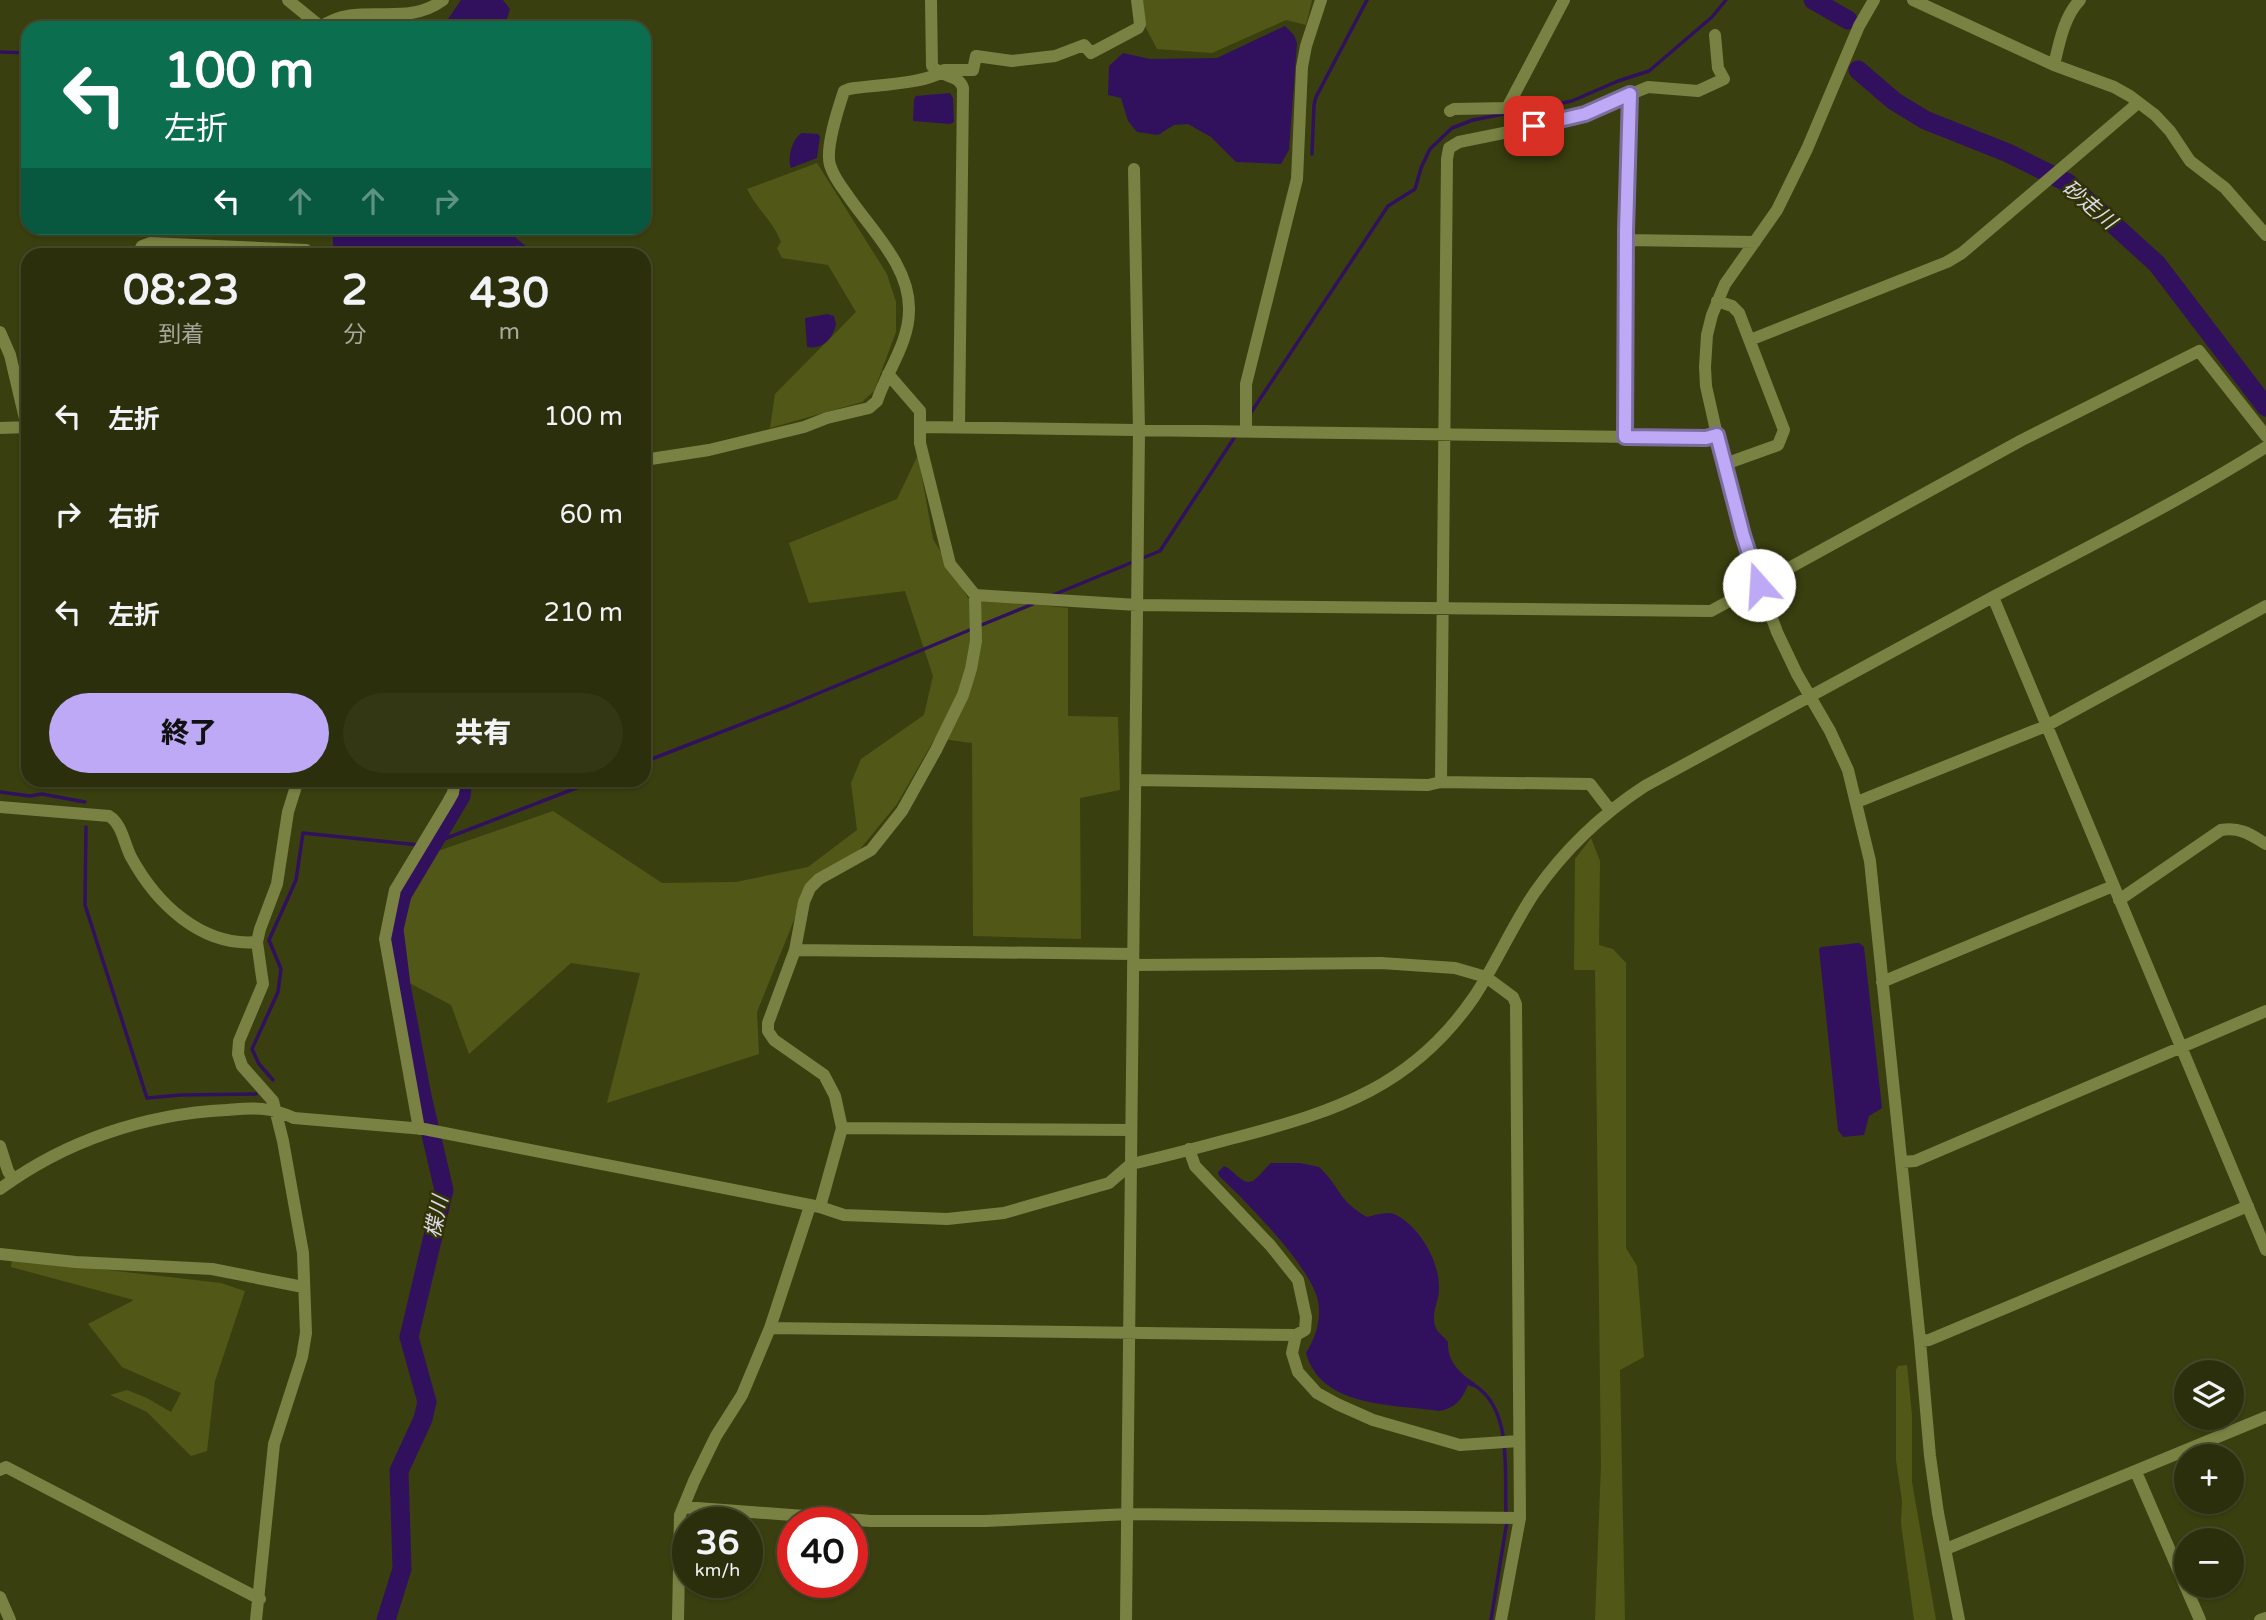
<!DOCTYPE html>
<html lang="ja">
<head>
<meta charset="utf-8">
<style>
	body { margin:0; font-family:"Varela Round","Noto Sans JP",sans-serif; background:#343714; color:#f1f3f6; height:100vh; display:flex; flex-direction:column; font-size:26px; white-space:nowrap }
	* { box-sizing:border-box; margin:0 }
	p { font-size:23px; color:#a6a99d }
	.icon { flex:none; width:38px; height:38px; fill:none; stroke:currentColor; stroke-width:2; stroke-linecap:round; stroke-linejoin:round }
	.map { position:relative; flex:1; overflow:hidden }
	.drawer { position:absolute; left:21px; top:248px; width:630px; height:539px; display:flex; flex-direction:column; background:#2c2f0b; border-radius:21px; box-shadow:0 2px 5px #0004,0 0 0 2px #484a2c }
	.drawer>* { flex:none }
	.top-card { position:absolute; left:21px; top:21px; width:630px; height:214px; border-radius:21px; box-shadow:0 2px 5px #0004,0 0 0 2px #484a2c; background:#0b6e4f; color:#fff; overflow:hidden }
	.buttons { position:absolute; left:2174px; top:1360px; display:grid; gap:14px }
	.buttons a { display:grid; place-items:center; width:70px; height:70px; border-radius:50%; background:#2c2f0b; box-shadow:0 2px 5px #0004,0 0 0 2px #484a2c; font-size:35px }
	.speed { position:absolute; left:672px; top:1507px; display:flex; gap:14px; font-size:35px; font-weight:700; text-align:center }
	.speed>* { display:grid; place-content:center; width:91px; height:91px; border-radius:50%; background:#2c2f0b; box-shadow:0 2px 5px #0004,0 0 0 2px #484a2c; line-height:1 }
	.speed small { font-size:18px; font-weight:400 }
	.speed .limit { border:10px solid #d22; background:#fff; color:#111 }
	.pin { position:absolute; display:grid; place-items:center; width:60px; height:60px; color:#fff; margin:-30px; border-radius:14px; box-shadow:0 4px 10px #0006 }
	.me { position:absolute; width:77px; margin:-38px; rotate:341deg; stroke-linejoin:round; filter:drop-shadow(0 0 5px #0008) }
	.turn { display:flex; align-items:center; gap:24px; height:147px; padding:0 28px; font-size:32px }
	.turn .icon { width:91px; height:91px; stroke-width:2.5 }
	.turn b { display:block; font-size:49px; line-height:60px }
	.lanes { display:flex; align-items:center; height:66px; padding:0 28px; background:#0003; justify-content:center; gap:35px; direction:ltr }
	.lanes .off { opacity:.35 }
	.eta { display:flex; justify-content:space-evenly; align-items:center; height:119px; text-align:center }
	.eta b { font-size:42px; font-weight:800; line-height:49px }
	.action { display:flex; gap:14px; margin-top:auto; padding:14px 28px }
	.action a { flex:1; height:80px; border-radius:42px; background:#bda9f5; color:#111; font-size:28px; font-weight:800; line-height:80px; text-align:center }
	.action a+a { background:#343714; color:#f1f3f6 }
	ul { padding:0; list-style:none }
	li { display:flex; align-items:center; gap:21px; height:98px; padding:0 28px }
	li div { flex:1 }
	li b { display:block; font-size:26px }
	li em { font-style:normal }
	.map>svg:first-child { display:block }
	.green { fill:#515817 }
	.water { fill:#31115e }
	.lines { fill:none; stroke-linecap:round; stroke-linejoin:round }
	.stream { stroke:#31115e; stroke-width:3.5 }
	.river { stroke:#31115e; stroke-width:19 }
	.minor { stroke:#798243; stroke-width:12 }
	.route-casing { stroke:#7b6e9f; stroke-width:18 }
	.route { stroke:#bda9f5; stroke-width:12 }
	.labels { text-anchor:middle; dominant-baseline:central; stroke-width:5; stroke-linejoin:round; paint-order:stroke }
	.water-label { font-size:21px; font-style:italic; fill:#ddd8ef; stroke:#303502 }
</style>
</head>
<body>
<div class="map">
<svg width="2266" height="1620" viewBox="0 0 2266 1620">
	<rect width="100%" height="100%" fill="#3a3f0f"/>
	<!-- green -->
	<path class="green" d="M1141 0H1312L1306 25 1286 20 1212 53 1157 49 1145 26Z
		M817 163 887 274 896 302V332L874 391 862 402 770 428 775 394 856 312 828 265 782 258 777 248 781 242C772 219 758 211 747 189Z
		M918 455 933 539 968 598 1068 608V716L1118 717 1120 790 1080 798 1081 939 973 936 972 743 935 738 897 804 856 854 809 883 757 1012 759 1054 607 1103 640 973 571 963 469 1054 451 1005 404 980 399 934 409 902 435 852 553 811 662 883 736 882 808 867 857 830 851 783 861 759 924 715 933 676 905 591 809 603 789 543 897 499Z
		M1591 838 1600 861 1599 945 1613 949 1626 963V1248L1637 1266 1644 1357 1620 1370 1625 1620H1595L1601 1465 1595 970H1574L1575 859Z
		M12 1259 221 1283 245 1291 215 1381 207 1451 191 1456 147 1412 110 1395 127 1390 147 1398 171 1412 181 1393 122 1367 88 1324 134 1300 11 1267Z
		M1907 1365 1912 1415V1482L1936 1620H1914L1901 1523 1902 1501 1896 1460V1370L1898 1366Z"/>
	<!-- water -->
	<path class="water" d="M461 0H503L510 9 504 28H442Z
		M1285 26 1294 35 1297 43 1289 150 1281 164 1236 162 1211 137 1188 124 1174 125 1158 135 1137 132 1128 121 1121 98 1108 95 1109 66 1123 53 1150 59 1217 58Z
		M950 93 953 98 954 122 950 124 913 121 914 99 916 96Z
		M802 133 818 134 820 136 817 158 791 168C787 159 792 138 802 133Z
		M333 228H516V238L537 255H333Z
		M827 314 834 316 836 324C833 339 822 350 807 347L805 318Z
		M1859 943 1864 947 1882 1108 1869 1116 1864 1135 1843 1137 1838 1130 1819 949 1821 947Z
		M1271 1163H1300L1319 1167C1340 1186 1338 1201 1367 1217 1376 1215 1385 1211 1394 1214 1419 1225 1440 1262 1439 1289 1439 1302 1431 1312 1435 1326 1438 1334 1444 1336 1448 1342 1447 1361 1460 1374 1475 1383L1473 1387 1468 1385C1462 1400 1455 1408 1439 1411 1393 1404 1321 1408 1306 1353 1315 1339 1322 1319 1318 1301 1312 1268 1244 1199 1219 1176L1218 1172 1224 1166C1234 1169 1243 1188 1254 1180 1260 1176 1265 1168 1271 1163Z"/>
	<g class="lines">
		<!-- stream -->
		<path class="stream" d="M0 52 28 53
			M1312 154 1314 105 1316 97 1367 0
			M1250 414 1388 206 1415 189 1421 168 1430 149 1452 128 1473 120 1572 101 1618 81 1649 71 1712 17 1726 0
			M1140 559 1160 551 1236 435
			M1053 595 1133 562
			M979 626 1033 604
			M644 762 788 706 972 629
			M0 792 30 796 42 794 85 802
			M86 827 85 905 147 1098 180 1095 256 1094
			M426 846 597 780
			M273 1080 259 1064 252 1049 278 992 281 969 269 940 296 880 303 833 419 845
			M1470 1383C1514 1404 1504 1473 1506 1513
			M1491 1620 1507 1521"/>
		<!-- river -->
		<path class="river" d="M1813 0 1848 20
			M1858 70 1894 101 1925 120 2008 153 2068 183 2157 264 2266 407
			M386 1620 402 1569 399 1471 423 1419 427 1402 409 1337 444 1190 422 1096 401 985 394 929 402 895 461 796 463 780"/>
		<!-- minor -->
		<path class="minor" d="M288 0 321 27C359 0 404 29 443 0
			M931 0 932 66C944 79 959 74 963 88L959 427
			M1874 0 1859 26 1807 149 1777 210 1725 284 1712 315 1707 335 1705 367 1706 386 1717 435 1747 550 1777 632 1797 674 1830 731 1848 770 1870 861 1920 1341 1930 1456 1938 1513 1959 1620
			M1913 0 2054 65 2114 87 2130 96 2155 115 2170 131 2190 161 2225 188 2266 235
			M2054 65C2059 44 2064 16 2080 0
			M1450 111 1454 109 1507 108 1564 0
			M1626 240 1630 94
			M137 256 142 246 150 243 306 250
			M1717 301 1732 306 1739 313 1784 430 1778 445 1725 464
			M0 332 10 355 27 427
			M1750 340 1947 262 1962 253 2138 103
			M920 427 1706 438 1717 435
			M0 428 28 427
			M1246 431V384L1297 179 1302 67 1306 46 1321 0
			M1625 437 1626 240 1755 242
			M644 460 709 450 804 427 827 418 869 408 877 401C887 371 909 343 909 310 910 265 869 228 846 193 840 185 833 175 830 165 825 148 838 109 844 91L849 89C872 85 929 84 944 70H973L976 56 1012 61 1055 56 1084 45 1091 53 1138 28 1140 24 1137 0
			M975 595 1137 605 1711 611 2022 440 2199 351 2266 436
			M1993 597 2266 1250
			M1136 780 1428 785 1441 782 1590 784 1610 810
			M1441 782 1447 159 1449 148 1459 142 1553 123 1585 113 1648 87 1698 91 1724 79 1718 68 1715 35
			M1857 802 2046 726 2266 606
			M0 807 109 816C122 824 124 843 131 857 156 903 201 947 257 942
			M2119 900 2221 830C2240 827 2250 834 2266 844
			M795 950 1133 954
			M1133 965 1381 963 1455 968 1486 977 1513 997 1516 1004 1520 1518 1501 1620
			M1882 982 2113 886
			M842 1128 1131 1130
			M419 1129 385 939 395 890 448 802 453 793 455 780
			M0 1146 8 1171 13 1179
			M1902 1162 1915 1161 2266 1011
			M0 1189C65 1141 145 1114 226 1110 252 1108 269 1106 294 1118L424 1129 820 1207 844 1215 947 1219 1004 1213 1109 1183 1131 1164C1167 1156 1203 1146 1238 1137 1337 1111 1413 1086 1474 997 1496 964 1512 926 1535 892 1565 849 1602 814 1645 786 1760 723 1875 660 1991 598 2084 549 2177 503 2266 447
			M820 1207 842 1128 835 1096 824 1075 774 1040 768 1031V1023L795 950 804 902 810 888 819 879 871 850 902 811 936 750 963 695 971 669 976 641 975 595 950 564 920 443V411L888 374
			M0 1254 76 1262 212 1269 303 1287
			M770 1328 1296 1335 1305 1330 1306 1317 1298 1280 1270 1245 1195 1166 1189 1149
			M1296 1335 1292 1353 1298 1372 1317 1393 1337 1404 1373 1420 1460 1445 1519 1441
			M1920 1341 1929 1340 2248 1206
			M0 1470 6 1467 260 1599
			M2136 1472 2200 1620
			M684 1507 871 1521H985L1128 1514 1520 1518
			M1946 1549 2266 1417
			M0 1597 10 1620
			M256 1620 274 1444 302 1357 306 1333 303 1253 283 1141 273 1101 242 1066 238 1054 239 1041 263 984 257 942 260 929 277 884 288 812 298 780
			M678 1620 680 1515 694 1481 716 1436 742 1395 770 1328 810 1206
			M1126 1620 1139 431 1134 169
			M2260 1620 2266 1618"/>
	</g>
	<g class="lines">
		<!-- route casing -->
		<g class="route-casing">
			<path id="route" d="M1534 126 1585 114 1630 94 1626 231 1625 437 1706 438 1717 435 1743 535 1759 585"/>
		</g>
		<!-- route -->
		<use href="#route" class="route"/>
	</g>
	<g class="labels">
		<!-- water labels -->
		<g class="water-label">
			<text transform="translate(2089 205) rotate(40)">砂走川</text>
			<text transform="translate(437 1217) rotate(-78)">楪川</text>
		</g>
	</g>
</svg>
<div class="buttons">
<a><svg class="icon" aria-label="layers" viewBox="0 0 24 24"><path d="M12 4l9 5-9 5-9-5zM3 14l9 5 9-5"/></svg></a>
<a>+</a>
<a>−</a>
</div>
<div class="speed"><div>36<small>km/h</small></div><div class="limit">40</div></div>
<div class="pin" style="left:1534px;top:126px;background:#d93025"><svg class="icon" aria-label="arrive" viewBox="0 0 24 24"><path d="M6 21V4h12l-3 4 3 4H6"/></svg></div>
<svg class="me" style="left:1759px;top:585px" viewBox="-20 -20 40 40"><circle r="19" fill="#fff"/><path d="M0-13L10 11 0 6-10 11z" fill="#bda9f5"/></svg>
<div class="top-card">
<div class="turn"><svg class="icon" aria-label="left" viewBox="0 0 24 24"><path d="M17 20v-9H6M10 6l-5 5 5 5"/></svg><div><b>100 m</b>左折</div></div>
<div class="lanes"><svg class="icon" aria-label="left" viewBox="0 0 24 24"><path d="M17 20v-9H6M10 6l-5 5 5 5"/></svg><svg class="icon off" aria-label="ahead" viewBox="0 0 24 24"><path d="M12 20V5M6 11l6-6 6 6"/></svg><svg class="icon off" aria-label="ahead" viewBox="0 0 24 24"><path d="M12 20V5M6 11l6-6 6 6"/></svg><svg class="icon off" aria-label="right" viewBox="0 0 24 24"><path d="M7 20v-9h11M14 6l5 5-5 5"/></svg></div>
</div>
<section class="drawer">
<div class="eta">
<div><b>08:23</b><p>到着</p></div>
<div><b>2</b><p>分</p></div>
<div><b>430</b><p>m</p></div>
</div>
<ul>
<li><svg class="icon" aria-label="left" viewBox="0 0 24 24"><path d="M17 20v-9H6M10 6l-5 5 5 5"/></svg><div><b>左折</b></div><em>100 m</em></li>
<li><svg class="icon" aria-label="right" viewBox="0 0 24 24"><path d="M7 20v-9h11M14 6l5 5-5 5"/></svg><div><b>右折</b></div><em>60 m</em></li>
<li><svg class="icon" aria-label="left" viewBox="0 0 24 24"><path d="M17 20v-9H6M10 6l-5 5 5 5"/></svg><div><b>左折</b></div><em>210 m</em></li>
</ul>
<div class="action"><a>終了</a><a>共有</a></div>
</section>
</div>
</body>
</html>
